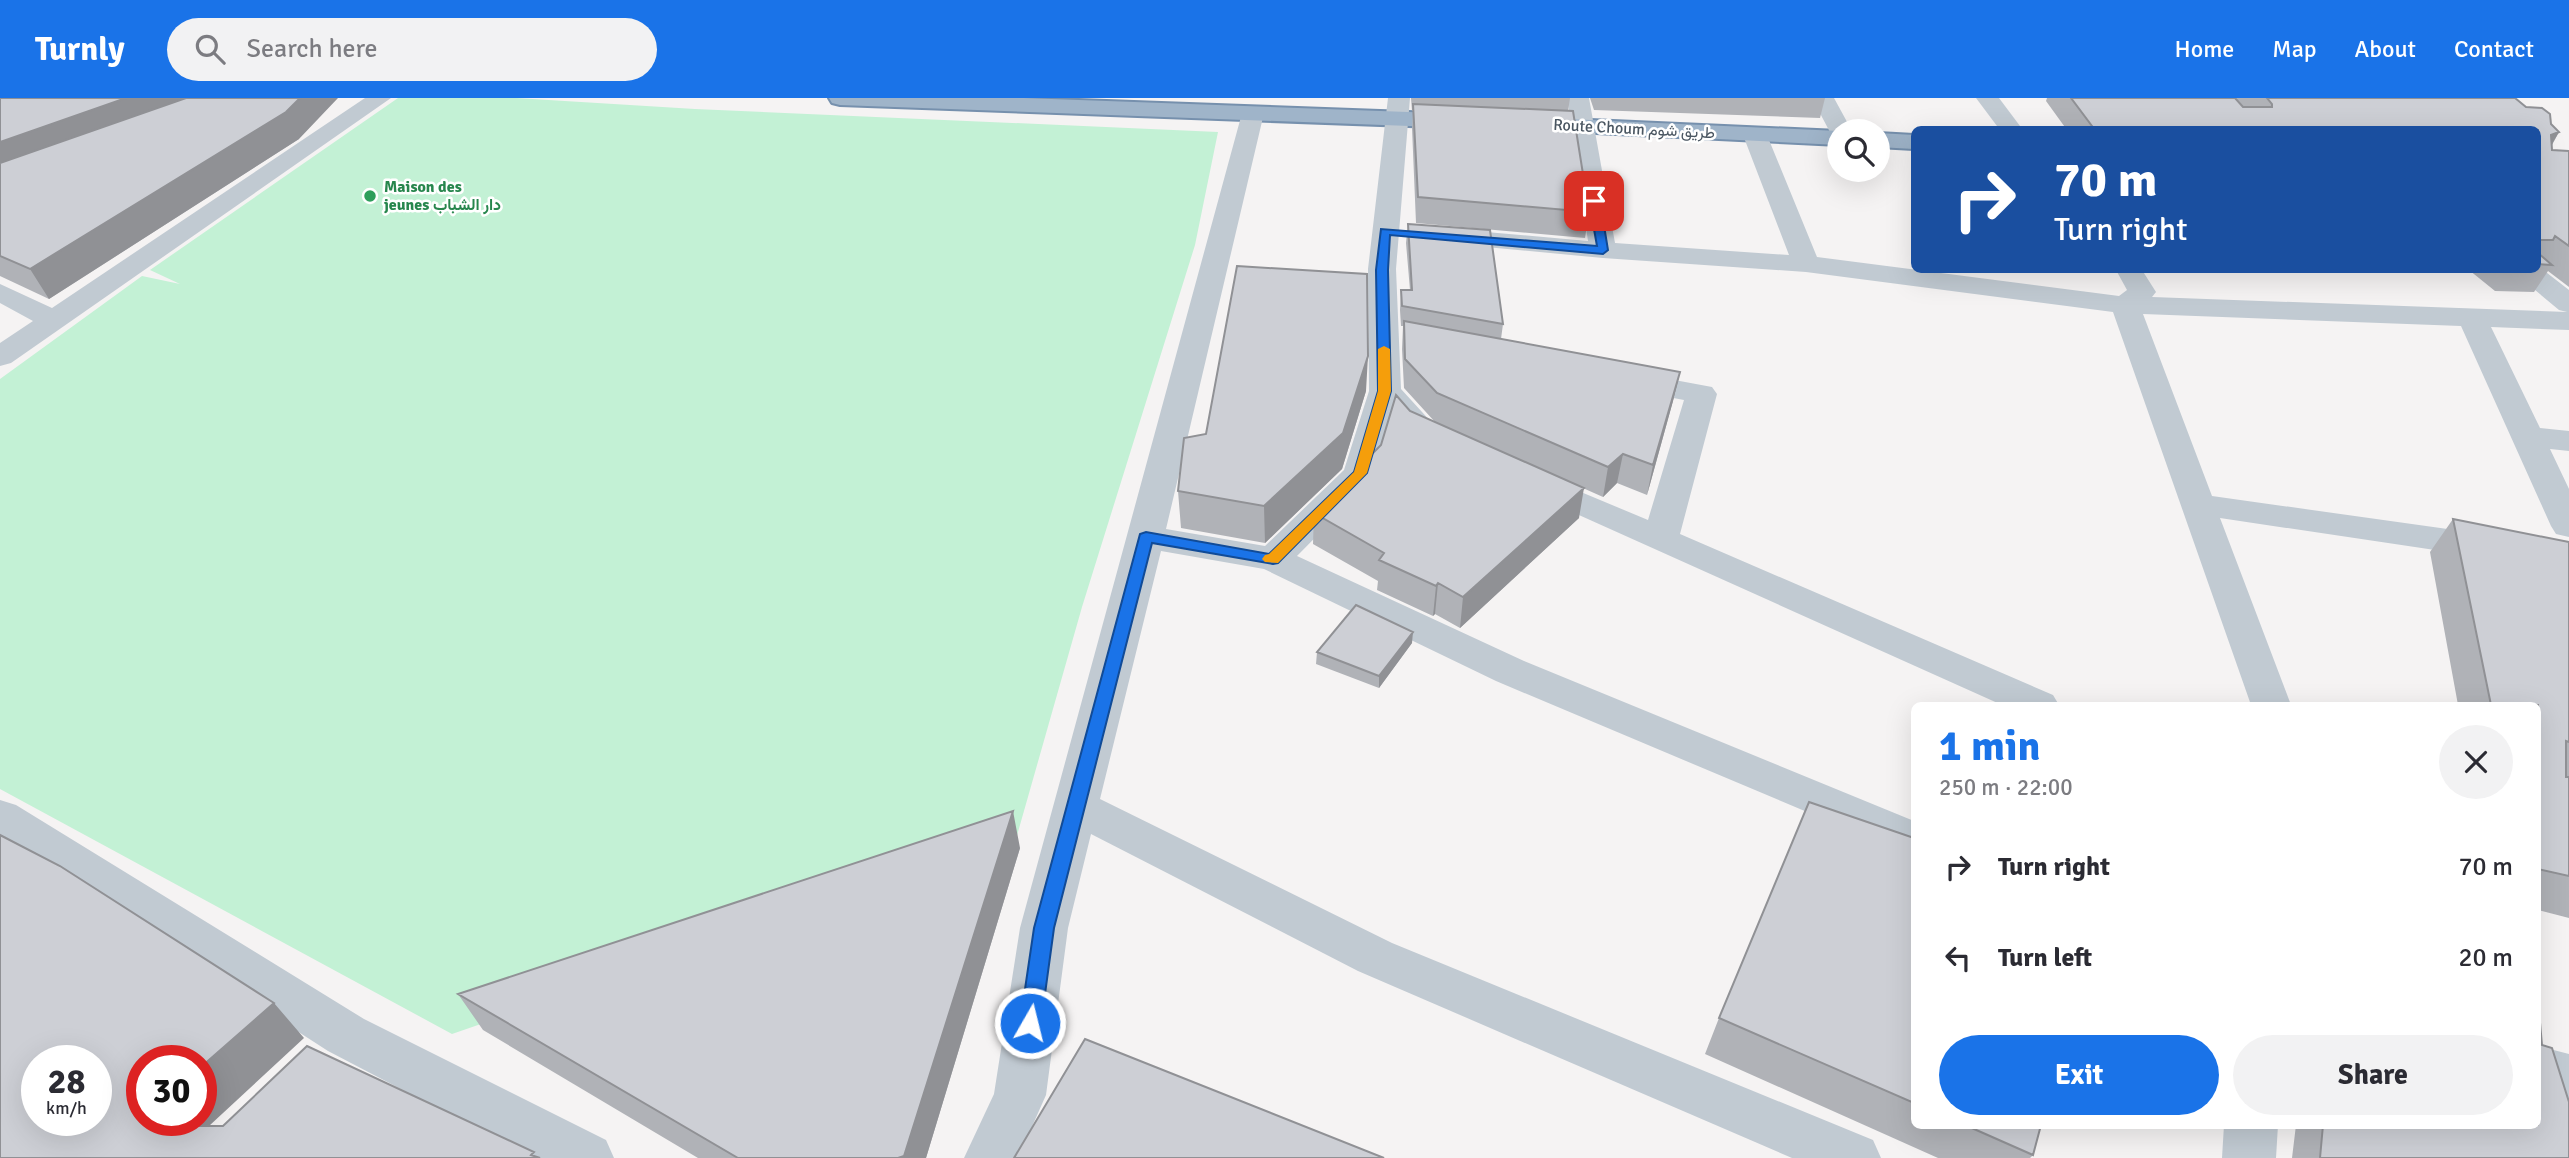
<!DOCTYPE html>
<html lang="en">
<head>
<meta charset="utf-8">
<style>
	body { margin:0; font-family:Signika,Vazirmatn,sans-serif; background:#f2f2f3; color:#2b2b33; height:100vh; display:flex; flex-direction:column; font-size:26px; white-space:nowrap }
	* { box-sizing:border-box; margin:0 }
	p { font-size:23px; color:#7c7c81 }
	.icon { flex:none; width:38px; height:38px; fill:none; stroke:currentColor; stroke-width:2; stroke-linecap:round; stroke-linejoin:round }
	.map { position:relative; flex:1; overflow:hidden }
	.side { position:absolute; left:1911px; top:604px; width:630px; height:427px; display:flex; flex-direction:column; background:#fff; border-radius:10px; box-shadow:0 7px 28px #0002 }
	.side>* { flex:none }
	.hud { position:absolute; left:1911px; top:28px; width:630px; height:147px; border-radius:10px; box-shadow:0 7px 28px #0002; background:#1a4fa0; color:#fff; overflow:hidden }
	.controls { position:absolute; left:1827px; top:21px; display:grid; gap:14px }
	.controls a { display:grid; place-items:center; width:63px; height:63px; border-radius:50%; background:#fff; box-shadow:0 7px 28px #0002; font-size:35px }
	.speed { position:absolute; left:21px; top:947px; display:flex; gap:14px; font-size:35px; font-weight:700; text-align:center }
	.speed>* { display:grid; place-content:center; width:91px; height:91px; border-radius:50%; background:#fff; box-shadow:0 7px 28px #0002; line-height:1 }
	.speed small { font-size:18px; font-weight:400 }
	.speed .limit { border:10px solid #d22; background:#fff; color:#111 }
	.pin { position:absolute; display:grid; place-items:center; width:60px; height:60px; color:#fff; margin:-30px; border-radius:14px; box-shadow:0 4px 10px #0006 }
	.me { position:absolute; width:77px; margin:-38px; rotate:8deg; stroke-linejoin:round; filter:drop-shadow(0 0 5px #0008) }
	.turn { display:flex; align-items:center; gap:24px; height:147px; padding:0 28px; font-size:32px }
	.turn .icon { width:91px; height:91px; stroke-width:2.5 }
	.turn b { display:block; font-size:49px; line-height:60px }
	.round { display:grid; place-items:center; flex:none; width:74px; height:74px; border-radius:37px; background:#f2f2f3 }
	.overview { display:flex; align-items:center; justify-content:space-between; height:119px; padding:0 28px }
	h1 { font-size:42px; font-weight:700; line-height:52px; color:#1a73e8 }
	.cta { display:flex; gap:14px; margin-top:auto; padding:14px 28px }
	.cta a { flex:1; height:80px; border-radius:42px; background:#1a73e8; color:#fff; font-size:28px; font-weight:700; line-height:80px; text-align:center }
	.cta a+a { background:#f2f2f3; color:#2b2b33 }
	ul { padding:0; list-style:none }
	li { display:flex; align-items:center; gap:21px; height:91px; padding:0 28px }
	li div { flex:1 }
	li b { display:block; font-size:26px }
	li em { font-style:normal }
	header { display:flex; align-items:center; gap:42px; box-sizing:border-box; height:98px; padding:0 35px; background:#1a73e8; color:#fff }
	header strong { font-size:33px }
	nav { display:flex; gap:38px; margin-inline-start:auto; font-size:24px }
	.search { width:490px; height:63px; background:#f2f2f3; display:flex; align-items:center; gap:18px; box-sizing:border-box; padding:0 24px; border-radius:38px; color:#7c7c81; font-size:26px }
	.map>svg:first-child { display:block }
	.green { fill:#c3f1d5 }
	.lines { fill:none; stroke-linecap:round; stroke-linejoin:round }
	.trunk-casing { stroke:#7690ad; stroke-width:4 }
	.minor { fill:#c1cad2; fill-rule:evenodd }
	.trunk { fill:#9fb4c9; fill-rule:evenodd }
	.wall { fill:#b0b2b7 }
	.shaded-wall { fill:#909195 }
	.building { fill:#cdcfd5; stroke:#909195; stroke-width:2; fill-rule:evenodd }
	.route { fill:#1a73e8; stroke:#114b97; stroke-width:2 }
	.slow { fill:#f59e0b }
	.leisure-dot { fill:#2e9e5b; stroke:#fff; stroke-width:2.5 }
	.labels { text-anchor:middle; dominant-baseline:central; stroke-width:5; stroke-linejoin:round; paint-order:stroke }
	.far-street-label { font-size:16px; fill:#4a5661; stroke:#fff }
	.far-leisure-label { font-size:16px; font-weight:bold; fill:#27864d; stroke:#fff; text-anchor:start }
</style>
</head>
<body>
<header>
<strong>Turnly</strong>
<div class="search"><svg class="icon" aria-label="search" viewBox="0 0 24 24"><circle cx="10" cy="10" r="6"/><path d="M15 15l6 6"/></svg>Search here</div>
<nav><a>Home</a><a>Map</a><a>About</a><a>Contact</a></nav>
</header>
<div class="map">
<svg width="2569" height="1060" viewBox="0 0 2569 1060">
	<rect width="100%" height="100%" fill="#f5f3f3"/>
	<!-- green -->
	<path class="green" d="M398 0H516L695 11 1218 34 1195 147 1082 509 1016 741 452 936 0 691V281L142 178 180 186 150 172Z"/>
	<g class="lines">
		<!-- trunk casing -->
		<g class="trunk-casing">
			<path id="trunk" d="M829 0H1024L1463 16 1471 18 1475 23 1471 28 1463 30 840 7 832 5Z
				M1523 19 1839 33H1840L1839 47 1515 31 1511 26 1515 21Z
				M1878 35 1914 37V51L1878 49Z"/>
		</g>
		<!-- minor -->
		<path class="minor" d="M365 0H391L11 265 0 268V245L33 223 0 205V186L52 210Z
			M1388 0H1410L1396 171 1401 291 1433 326 1443 330 1447 337 1443 344C1419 350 1407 337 1393 321L1377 375 1372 382 1297 458 1524 563 1914 723V759L1496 583 1264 471 1161 453 1100 701 1392 845 1873 1042 1881 1060H1792L1358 873 1091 736 1068 830 1046 997 1018 1060H964L994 996 1020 830 1242 15 1245 10H1261L1264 15 1166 431 1265 448 1344 372 1369 293 1368 171Z
			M1567 0H1589L1615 145 1789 157 1743 37 1747 32H1763L1767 37 1817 159 2119 198 2127 192 2116 172H2142L2156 194 2152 199 2567 214 2559 212 2511 172H2538V168L2569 192V232L2491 229 2540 330 2569 333V353L2550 351 2569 391V439L2556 436 2551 428 2461 228 2143 216 2212 398 2569 448V472L2220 420 2291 607H2251L2113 214 1806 174 1603 160 1432 144 1428 138 1432 132 1441 130 1588 143Z
			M1812 0H1834L1852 33H1839V40L1832 38Z
			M1976 0H1999L2023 32H2000Z
			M1626 273 1712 289 1717 296 1680 436 2053 597 2059 607H2002L1521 391 1516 384 1521 377 1533 374 1648 422 1684 302 1615 289 1611 282 1615 275Z
			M0 702 16 707 364 921 606 1042 614 1060H533L328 953 0 741Z
			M2538 948 2569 956V1004L2538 994Z
			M2224 1027H2278L2276 1060H2222Z"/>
		<!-- trunk -->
		<use href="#trunk" class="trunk"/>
	</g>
	<!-- wall -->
	<path class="wall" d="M0 0 299 41 49 201 0 178Z
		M1411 0H1570L1568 13 1589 114 1585 140 1416 125 1412 30 1413 13H1412Z
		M1590 0H1825L1820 20 1594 12Z
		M2047 0H2515L2526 9 2551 26 2559 34 2552 47V52L2569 53V189L2548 173 2534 194 2495 193 2469 172H2538V32H2067L2046 3Z
		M1408 126 1503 226 1501 241 1680 274 1673 303 1647 397 1617 385 1603 399 1435 324 1404 290 1402 251 1403 228H1401L1400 212 1401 192H1410L1406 145Z
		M1366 293 1342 371 1265 445 1181 430 1178 393 1206 336Z
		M1410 313 1579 420 1460 530 1435 516 1433 518 1377 492 1378 483 1313 446 1314 415 1381 347Z
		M2453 421 2569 444V820L2538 812V607H2458L2430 454Z
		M1412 545 1379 590 1316 566 1317 554Z
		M1914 740V1027H2041L2033 1057 2030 1060H1938L1705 956 1719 920Z
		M1020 750 926 1060H698L483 932 458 896Z
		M2542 947 2569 1060H2292L2296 1027H2538Z"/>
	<!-- shaded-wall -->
	<path class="shaded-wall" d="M126 0H207L0 77V44Z
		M300 0H338L299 41 49 201 30 171Z
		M2559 34 2544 60 2551 37Z
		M1368 258 1366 293 1342 371 1265 445 1264 408Z
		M1680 274 1673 303 1647 397 1653 367Z
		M1623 356 1617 385 1603 399 1608 369Z
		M1584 390 1579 420 1460 530 1463 499Z
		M1438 485 1435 516 1433 518 1436 488Z
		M1413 534 1412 545 1379 590V578Z
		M1013 713 1020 750 926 1060H898Z
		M274 905 304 940 196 1040 152 1028 154 1022H201V969Z"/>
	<!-- building -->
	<path class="building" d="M0 0H126L0 44Z
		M186 0H300L286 14 30 171 0 158V65Z
		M2071 0H2235L2243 9H2272V6L2267 0H2515L2526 9 2542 10 2550 16 2551 26 2559 34 2551 37 2552 52 2569 53V148L2555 138 2553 142H2538V32H2095Z
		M1413 6 1573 13 1589 114 1418 99Z
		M1408 126 1490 132 1503 226 1402 208 1401 192H1412Z
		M2538 155 2552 167 2538 166Z
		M1237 168 1367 176 1368 258 1343 335 1264 408 1178 393 1184 340 1206 336Z
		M1404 223 1680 274 1653 367 1623 356 1608 369 1437 295 1405 261Z
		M1396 297 1410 313 1584 390 1463 499 1438 485 1436 488 1379 462 1384 455 1314 415 1381 347Z
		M2453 421 2569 444V644L2566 643V679H2569V778L2538 771V607H2491Z
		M1356 507 1413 534 1379 578 1317 554Z
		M1809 704 1914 740V1005L1719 920Z
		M1013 713 904 1058 898 1060H738L458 896Z
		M0 737 60 768 274 905 201 969V962H142V1022H154L152 1028H223L307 948 534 1054 531 1057 540 1060H0ZM37 962H96V1022H37Z
		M2538 902 2542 947 2552 950 2569 1004V1060H2320L2323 1027H2538Z
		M1085 941 1384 1060H1014Z
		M1965 1027H2041L2033 1057Z"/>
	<!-- route -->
	<path class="route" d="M1594 100 1600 103 1608 152 1603 156 1390 137 1388 172 1391 293 1367 375 1278 465 1273 466 1152 445 1054 830 1041 925 1038 932 1030 934 1023 932 1020 925 1034 830 1140 436 1146 434 1269 456 1354 374 1378 293 1376 172 1381 131 1597 148 1589 103Z"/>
	<!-- slow -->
	<path class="slow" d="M1384 248 1390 251 1391 293 1367 375 1278 465 1265 464 1262 461 1265 457 1269 456 1354 374 1378 293V251Z"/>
	<!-- markers -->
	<circle class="leisure-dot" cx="370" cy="98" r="7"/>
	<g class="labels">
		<!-- far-street labels -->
		<g class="far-street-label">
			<text transform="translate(1634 31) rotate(3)">Route Choum طريق شوم</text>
		</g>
		<!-- far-leisure labels -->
		<g class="far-leisure-label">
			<text x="384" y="89">Maison des<tspan x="384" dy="18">jeunes دار الشباب</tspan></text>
		</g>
	</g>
</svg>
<div class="controls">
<a><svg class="icon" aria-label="search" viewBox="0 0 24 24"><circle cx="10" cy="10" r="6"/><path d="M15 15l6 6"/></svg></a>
</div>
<div class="speed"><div>28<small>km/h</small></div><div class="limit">30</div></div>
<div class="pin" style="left:1594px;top:103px;background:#d93025"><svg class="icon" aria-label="arrive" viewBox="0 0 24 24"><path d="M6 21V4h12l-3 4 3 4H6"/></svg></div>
<svg class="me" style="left:1030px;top:925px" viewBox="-20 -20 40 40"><circle r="17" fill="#1a73e8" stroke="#fff" stroke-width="3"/><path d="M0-11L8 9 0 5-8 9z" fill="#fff"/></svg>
<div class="hud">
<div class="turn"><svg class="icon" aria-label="right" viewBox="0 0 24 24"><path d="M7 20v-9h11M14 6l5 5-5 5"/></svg><div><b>70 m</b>Turn right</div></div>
</div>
<section class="side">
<div class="overview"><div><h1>1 min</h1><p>250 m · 22:00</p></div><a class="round"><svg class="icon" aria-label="close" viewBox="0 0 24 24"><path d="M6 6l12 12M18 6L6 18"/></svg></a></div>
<ul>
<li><svg class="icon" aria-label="right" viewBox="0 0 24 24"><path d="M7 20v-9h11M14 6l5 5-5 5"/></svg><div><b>Turn right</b></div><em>70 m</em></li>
<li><svg class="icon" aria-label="left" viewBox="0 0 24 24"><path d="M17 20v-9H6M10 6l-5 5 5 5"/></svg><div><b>Turn left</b></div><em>20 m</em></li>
</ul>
<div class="cta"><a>Exit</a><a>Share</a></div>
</section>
</div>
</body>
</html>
